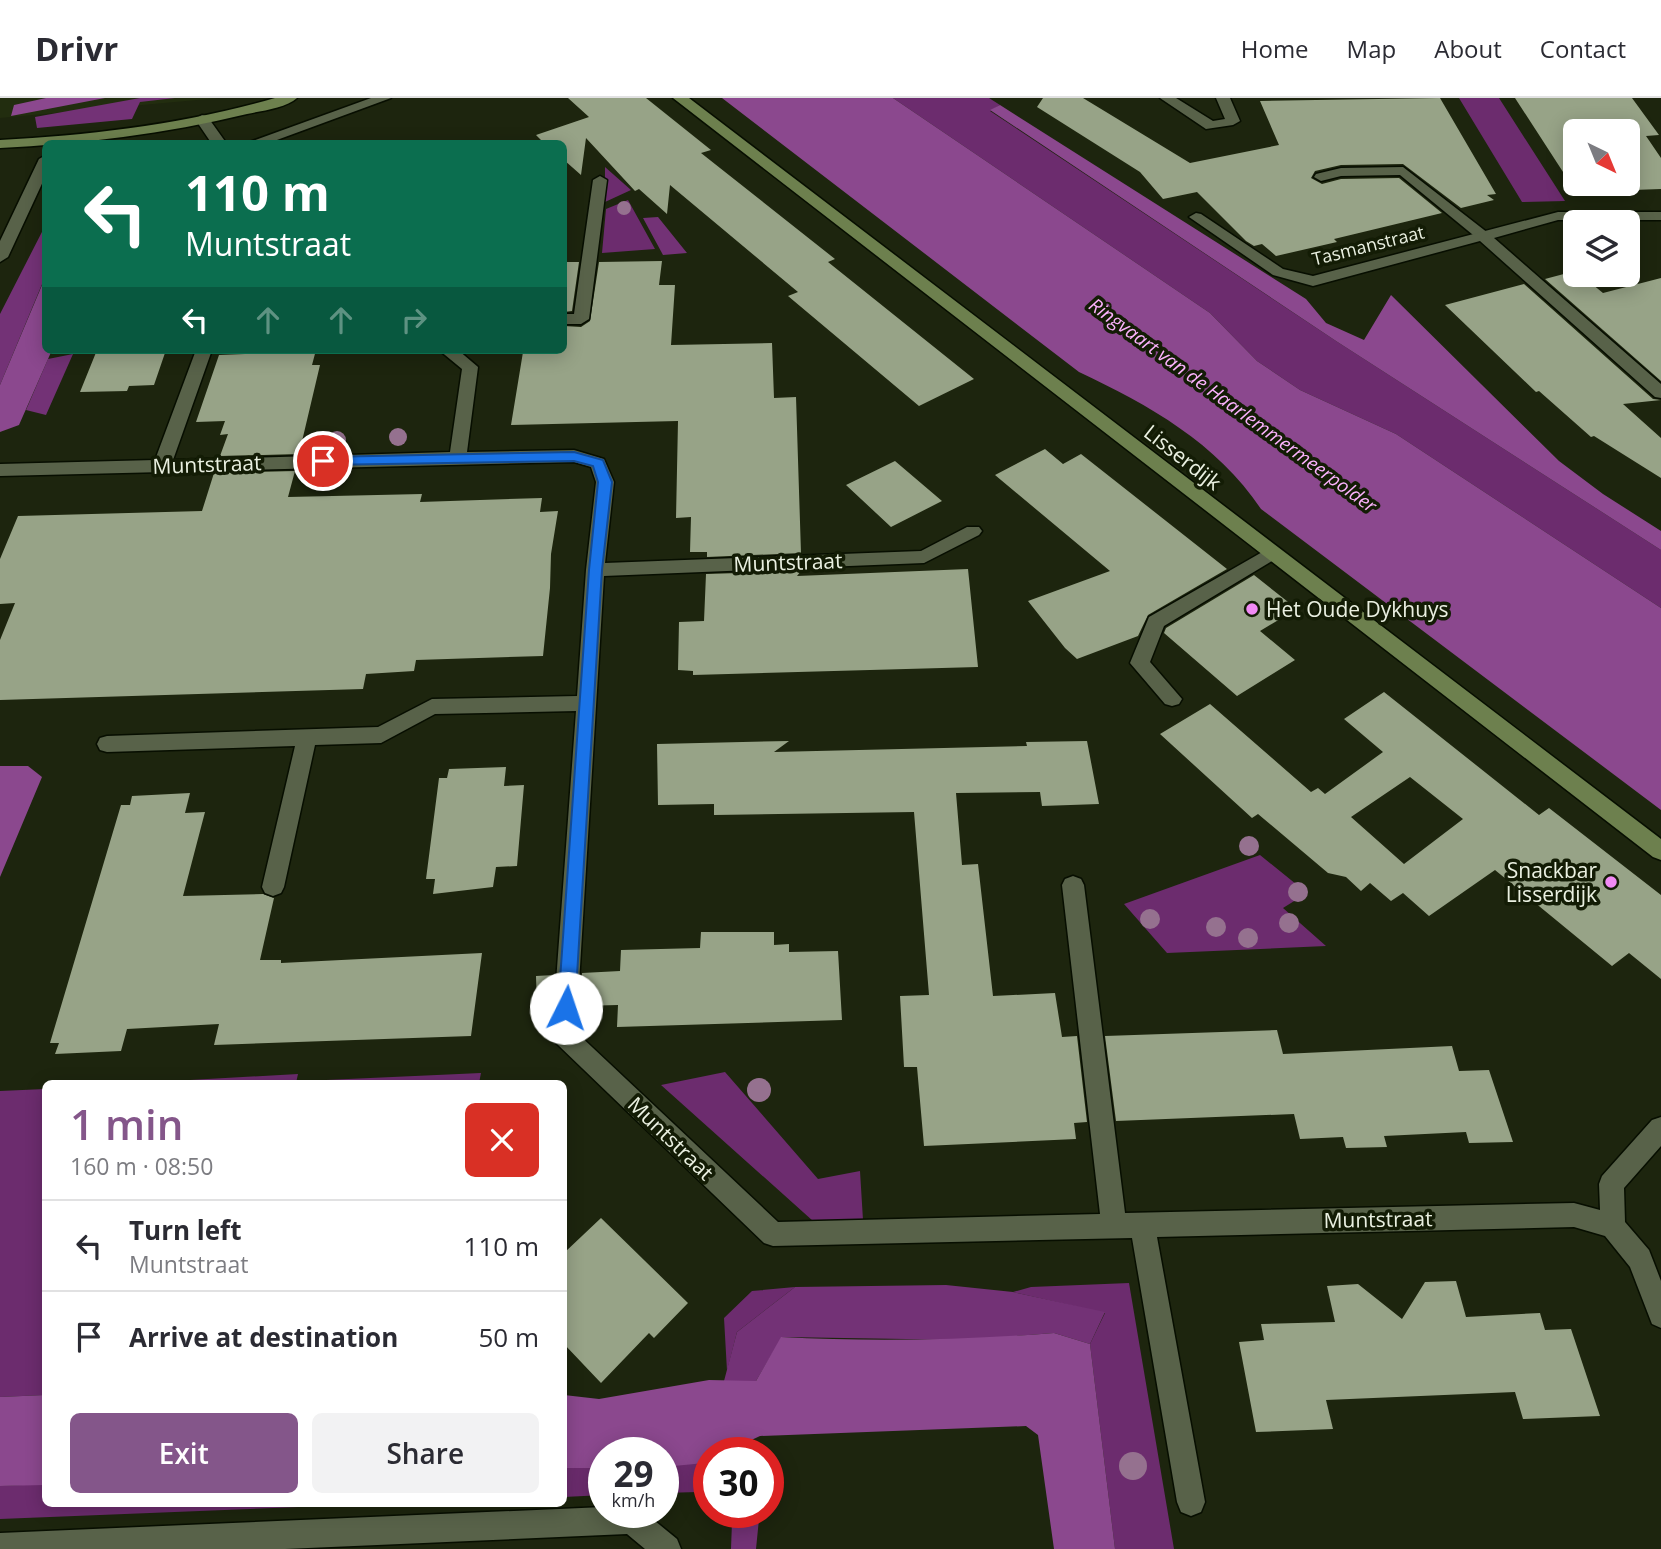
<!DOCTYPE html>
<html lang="en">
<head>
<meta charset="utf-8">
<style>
	body { margin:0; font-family:"Open Sans",sans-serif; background:#f2f2f3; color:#2b2b33; height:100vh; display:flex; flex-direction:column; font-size:26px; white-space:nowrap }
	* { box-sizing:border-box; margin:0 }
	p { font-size:23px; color:#7c7c81 }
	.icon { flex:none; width:38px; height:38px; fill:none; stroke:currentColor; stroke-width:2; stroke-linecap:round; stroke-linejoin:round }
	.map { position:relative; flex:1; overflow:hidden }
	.panel { position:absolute; left:42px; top:982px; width:525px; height:427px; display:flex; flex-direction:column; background:#fff; border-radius:10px; box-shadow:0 4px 18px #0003 }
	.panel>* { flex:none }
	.guide { position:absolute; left:42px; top:42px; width:525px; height:214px; border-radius:10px; box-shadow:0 4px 18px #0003; background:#0b6e4f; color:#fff; overflow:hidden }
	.needle { width:46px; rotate:137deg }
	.controls { position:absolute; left:1563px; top:21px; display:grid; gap:14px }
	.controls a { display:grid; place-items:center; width:77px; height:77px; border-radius:10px; background:#fff; box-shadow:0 4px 18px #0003; font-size:35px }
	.speed { position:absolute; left:588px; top:1339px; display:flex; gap:14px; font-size:35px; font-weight:700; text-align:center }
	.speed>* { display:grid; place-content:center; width:91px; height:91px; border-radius:50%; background:#fff; box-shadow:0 4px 18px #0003; line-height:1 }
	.speed small { font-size:18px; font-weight:400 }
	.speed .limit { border:10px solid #d22; background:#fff; color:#111 }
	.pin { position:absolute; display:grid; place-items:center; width:60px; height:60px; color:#fff; margin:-30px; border:4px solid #fff; border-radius:50%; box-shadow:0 2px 7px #0007 }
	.me { position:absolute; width:77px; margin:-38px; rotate:4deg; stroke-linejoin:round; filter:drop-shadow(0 0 5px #0008) }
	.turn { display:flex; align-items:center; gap:24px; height:147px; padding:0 28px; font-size:32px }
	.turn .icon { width:91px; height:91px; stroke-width:2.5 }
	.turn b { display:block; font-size:49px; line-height:60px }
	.lanes { display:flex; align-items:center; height:66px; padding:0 28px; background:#0003; justify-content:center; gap:35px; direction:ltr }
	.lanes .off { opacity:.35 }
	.round { display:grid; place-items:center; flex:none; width:74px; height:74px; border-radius:10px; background:#f2f2f3 }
	.head { display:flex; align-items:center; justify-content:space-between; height:119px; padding:0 28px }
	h1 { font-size:42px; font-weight:600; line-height:52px; color:#84568a }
	.primary-button { display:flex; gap:14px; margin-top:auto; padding:14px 28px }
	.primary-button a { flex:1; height:80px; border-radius:10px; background:#84568a; color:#fff; font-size:28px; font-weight:600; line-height:80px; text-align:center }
	.primary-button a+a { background:#f2f2f3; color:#2b2b33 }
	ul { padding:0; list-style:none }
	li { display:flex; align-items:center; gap:21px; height:91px; padding:0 28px; border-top:2px solid #e1e1e2 }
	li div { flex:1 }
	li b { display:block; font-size:26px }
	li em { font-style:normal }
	header { display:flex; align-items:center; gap:42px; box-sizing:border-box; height:98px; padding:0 35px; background:#fff; border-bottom:2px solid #e1e1e2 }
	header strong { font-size:33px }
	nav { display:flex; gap:38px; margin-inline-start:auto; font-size:24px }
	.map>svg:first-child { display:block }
	.built { fill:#222d0f }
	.green { fill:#6c2c6e }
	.forest { fill:#733276 }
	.water { fill:#8b488e }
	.building { fill:#97a387; fill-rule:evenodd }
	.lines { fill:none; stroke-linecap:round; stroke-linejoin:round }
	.lane-casing { stroke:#070e00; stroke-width:3 }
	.street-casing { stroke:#070e00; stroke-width:3 }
	.secondary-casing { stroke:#070e00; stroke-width:3 }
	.lane { fill:#586249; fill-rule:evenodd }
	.street { fill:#586249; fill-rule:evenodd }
	.secondary { fill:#6d804e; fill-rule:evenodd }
	.tree { fill:#95718f }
	.route { fill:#1a73e8; stroke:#114b97; stroke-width:2 }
	.poi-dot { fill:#f18af4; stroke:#131c05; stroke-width:2.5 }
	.labels { text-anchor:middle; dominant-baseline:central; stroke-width:7; stroke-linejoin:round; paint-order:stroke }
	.far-street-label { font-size:18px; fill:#eaf0e1; stroke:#131c05 }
	.far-water-label { font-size:19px; font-style:italic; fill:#fcb2fd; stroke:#131c05 }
	.street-label { font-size:21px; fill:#eaf0e1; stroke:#131c05 }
	.poi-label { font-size:21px; fill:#eaf0e1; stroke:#131c05; text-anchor:start }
</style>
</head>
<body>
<header>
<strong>Drivr</strong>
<nav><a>Home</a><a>Map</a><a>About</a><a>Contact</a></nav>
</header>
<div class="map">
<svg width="1661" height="1451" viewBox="0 0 1661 1451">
	<rect width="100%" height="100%" fill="#1d250e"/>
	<!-- built -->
	<path class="built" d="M0 0H219L0 20Z"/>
	<!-- green -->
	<path class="green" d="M893 0H989L1000 7 990 13 1336 243 1661 452V510L1396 336 1300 292 1257 263 1210 215Z
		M1459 0H1499L1565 103 1522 104Z
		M605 69 631 92 605 104Z
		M628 102 655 151 602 155 606 111Z
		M1260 757 1307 795 1283 810 1326 848 1167 855 1124 806Z
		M725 974 818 1081 860 1073 863 1122 813 1123 661 987Z
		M481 975 479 985H326V982Z
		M298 976 296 985H137Z
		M45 991V1297L0 1299V993Z
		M1129 1185 1174 1451H1115L1090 1246 1105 1215 1013 1194 1031 1189Z
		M795 1189 737 1234 727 1273 724 1220 752 1193Z
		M703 1365 698 1394 663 1395V1366Z
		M604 1368V1397L564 1399V1370Z
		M45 1386 46 1405H401L0 1421V1388Z"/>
	<!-- forest -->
	<path class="forest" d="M140 0H175L140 4 132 21 37 30 35 19Z
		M658 119 687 155 663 157 643 120Z
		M45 128V179L0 287V216Z
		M73 256 46 317 26 312 48 261Z
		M946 1187 1013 1194 1105 1214 1090 1246 1054 1235 967 1242 782 1239 756 1283H724L737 1234 795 1189Z
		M759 1421 756 1451H731L732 1424Z"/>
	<!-- water -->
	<path class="water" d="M46 0H105L11 18 14 7Z
		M722 0H893L1210 215 1257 263 1300 292 1396 336 1661 510V712L1261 411C1217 345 1149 307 1079 274Z
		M1000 7 1306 201 1326 225 1364 242 1391 197 1559 363 1603 396 1661 433V452L1336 243 990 12Z
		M45 180 46 252H52L19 327 0 334V287Z
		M0 668H28L42 679 0 779Z
		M1054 1235 1090 1246 1115 1451H1054L1038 1337 1026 1328 760 1338 726 1354H709V1363L705 1365 663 1369V1354H604V1370H564V1297L599 1301 709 1282 756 1283 781 1239C873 1244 963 1242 1054 1235Z
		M45 1297V1387L0 1388V1299Z"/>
	<!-- building -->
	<path class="building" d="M568 0H646L711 52 701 55 835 161 828 164 974 281 919 308 788 198 798 194 670 87 667 116 639 91 635 93 586 40 581 77 564 62V46H545L536 37 589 19Z
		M1043 0H1083L1190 65 1279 47 1260 3 1440 0 1496 96 1487 97 1494 102 1461 110 1403 66 1341 67 1315 73 1311 80 1322 86 1341 81 1399 80 1442 115 1334 141 1337 144 1276 158 1262 146 1254 148 1246 143 1197 94 1163 101 1140 74 1037 9Z
		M1515 0H1632L1659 37 1646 38 1661 60V91L1576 94ZM1575 33H1628V86H1575Z
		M662 163 659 187H675L671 247 772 245 774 300 796 299 801 455 707 459V454H690L691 419 676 420 678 323 511 327 523 254 564 253V228L581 229 590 223 599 164Z
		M564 164H579L572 213 564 214Z
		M1575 173V177H1581L1603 195 1661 180V283L1545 181Z
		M1524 186 1653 301 1661 302 1623 306 1661 340V380L1594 338 1591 339 1539 293 1536 294 1445 207Z
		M97 252H166L154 287 129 288 127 293 80 294Z
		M247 252H316L312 267H320L299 356 220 358 228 336 220 337 225 323 196 324 219 257 245 256Z
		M1045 351 1063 366 1081 356 1227 471 1148 517 1138 538 1077 561 1065 550 1028 503 1110 473 995 377Z
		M895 363 942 403 891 429 846 387Z
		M295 373 288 399 422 396 420 404 542 400 540 414 558 413 551 456 550 490 543 558 416 562 414 573 366 576 363 591 0 602V542L15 505 0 506V461L18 418 202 413 214 375Z
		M968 471 978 569 693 577V573L678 572 679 524 704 523 706 476 801 473 797 478Z
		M1254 477 1297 511 1260 533 1295 562 1237 598 1164 535 1166 530Z
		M1384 594 1539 717 1549 710 1661 797V881L1629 855 1612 868 1495 772 1429 818 1403 795 1391 803 1370 785 1361 793 1346 779 1328 775 1258 716 1252 720 1160 636 1210 606 1311 694 1318 690 1325 696 1383 654 1344 621ZM1410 679 1463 721 1404 766 1351 719Z
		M789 643 774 654 1027 648 1026 644 1087 643 1099 706 1042 708 1040 694 956 695 962 767 978 766 993 898 1055 895 1062 939 1077 938 1087 1024 1074 1025 1076 1041 924 1048 917 969H904L900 898 929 897 914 714 714 717V706L658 707 657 646Z
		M506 669 504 688 524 687 517 768 496 769 493 789 433 796 435 781H426L439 680H447L449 671Z
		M190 695 185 715 205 714 183 798 263 796 274 800 260 862H281V865L482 855 471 938 214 947 219 926 127 931 121 953 55 956 59 945H50L121 707H130L132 698Z
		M701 834H774V847L789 846V854L838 853 842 922 617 929 618 907 580 908 582 875 620 873 621 852 700 850Z
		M554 877 552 908 537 909 536 878Z
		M1277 932 1283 956 1452 948 1459 973 1489 972 1513 1044 1469 1045 1466 1034 1384 1038 1387 1049 1346 1050 1343 1039 1300 1041 1294 1016 1116 1023 1105 938Z
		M601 1120 688 1205 654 1240 649 1235 601 1285 564 1246V1155Z
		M1456 1183 1466 1219 1540 1215 1545 1232 1571 1231 1600 1318 1523 1321 1515 1294 1326 1302 1333 1331 1256 1334 1239 1244 1264 1242 1261 1226 1335 1224 1327 1188 1358 1186 1402 1221 1425 1184Z"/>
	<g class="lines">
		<!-- lane casing -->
		<g class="lane-casing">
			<path id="lane" d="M1403 69 1488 135 1490 138 1488 141H1478L1400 77 1341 78 1321 83 1314 79 1316 76 1341 70Z
				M1271 449 1277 450 1280 455 1277 460 1164 528 1150 564 1182 601 1179 606 1172 608 1165 606 1130 565 1149 519Z"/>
		</g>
		<!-- street casing -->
		<g class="street-casing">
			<path id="street" d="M371 0H391L266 46H244Z
				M1160 0H1176L1213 23 1225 21 1216 0H1230L1240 23 1233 27 1206 31Z
				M202 17 207 18 227 46H212L195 21Z
				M46 57V77L8 159 0 164V143L39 61Z
				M600 78 607 82 589 221 581 226H564V216H574L593 82Z
				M1558 114H1661V122H1558L1494 140 1661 286V300L1655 299 1480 143 1313 188 1273 177 1189 119 1196 115 1201 116 1283 171 1313 178Z
				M196 252H212L173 362 450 354 462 271 439 252H458L478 269 467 354 574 352 604 361 614 384 605 465 921 453 967 429H979L982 433 979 437 924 465 604 478 576 934 778 1124 1100 1116 1062 787 1065 781 1073 778 1081 781 1084 787 1125 1115 1574 1105 1600 1112 1599 1086 1602 1078 1652 1022 1661 1019V1048L1624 1090 1625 1124 1649 1152 1661 1183V1230L1652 1226 1630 1169 1605 1138 1574 1129 1157 1139 1205 1404 1201 1414 1191 1418 1181 1414 1177 1404 1132 1140 773 1148 764 1145 556 945 552 938 576 613 435 616 381 645 315 647 284 789 281 795 273 798 265 795 262 789 295 648 107 654 100 652 97 646 100 640 107 638 378 629 432 601 577 598 586 472 596 384 591 369 574 364 0 378V366L155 362Z
				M604 1409V1414H644L677 1441 681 1451H645L627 1436 285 1451H0V1435Z"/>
		</g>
		<!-- secondary casing -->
		<g class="secondary-casing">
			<path id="secondary" d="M275 0H297C286 10 261 13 247 16 165 36 81 46 0 50V42C93 37 185 26 275 0Z
				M673 0H689L1661 741V762L1653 759Z"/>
		</g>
		<!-- lane -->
		<use href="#lane" class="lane"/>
		<!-- street -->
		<use href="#street" class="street"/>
		<!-- secondary -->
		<use href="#secondary" class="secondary"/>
	</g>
	<!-- trees -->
	<g class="tree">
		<circle cx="624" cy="110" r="7"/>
		<circle cx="398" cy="339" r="9"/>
		<circle cx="337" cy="342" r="9"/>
		<circle cx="1249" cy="748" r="10"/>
		<circle cx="1298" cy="794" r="10"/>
		<circle cx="1150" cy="821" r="10"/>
		<circle cx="1289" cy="825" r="10"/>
		<circle cx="1216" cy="829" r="10"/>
		<circle cx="1248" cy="840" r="10"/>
		<circle cx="759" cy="992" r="12"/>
		<circle cx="1133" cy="1368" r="14"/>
	</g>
	<!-- route -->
	<path class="route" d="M574 354 603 362 612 384 602 472 575 910 572 915 566 918 560 915 558 910 589 472 598 384 593 368 574 363 323 367 317 363 323 359Z"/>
	<!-- markers -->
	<g class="poi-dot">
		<circle cx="1252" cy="511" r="7"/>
		<circle cx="1611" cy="784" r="7"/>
	</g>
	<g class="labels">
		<!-- far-street labels -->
		<g class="far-street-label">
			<text transform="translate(1368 147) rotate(-14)">Tasmanstraat</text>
		</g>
		<!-- far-water labels -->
		<g class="far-water-label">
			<text transform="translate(1233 307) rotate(36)">Ringvaart van de Haarlemmermeerpolder</text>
		</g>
		<!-- street labels -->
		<g class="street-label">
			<text transform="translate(1183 359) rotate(38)">Lisserdijk</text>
			<text transform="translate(207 366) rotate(-2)">Muntstraat</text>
			<text transform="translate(788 464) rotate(-2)">Muntstraat</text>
			<text transform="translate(671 1040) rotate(44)">Muntstraat</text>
			<text transform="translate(1378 1121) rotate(-1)">Muntstraat</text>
		</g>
		<!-- poi labels -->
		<g class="poi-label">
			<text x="1266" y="511">Het Oude Dykhuys</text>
			<text x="1597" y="772" text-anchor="end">Snackbar<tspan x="1597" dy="24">Lisserdijk</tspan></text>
		</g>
	</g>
</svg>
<div class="controls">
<a><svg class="needle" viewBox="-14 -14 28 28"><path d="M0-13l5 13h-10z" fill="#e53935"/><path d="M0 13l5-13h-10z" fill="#7c7c81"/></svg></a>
<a><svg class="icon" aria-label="layers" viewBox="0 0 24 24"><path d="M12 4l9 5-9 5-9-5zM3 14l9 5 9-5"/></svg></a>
</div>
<div class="speed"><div>29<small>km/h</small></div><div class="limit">30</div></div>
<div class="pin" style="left:323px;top:363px;background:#d93025"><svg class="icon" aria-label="arrive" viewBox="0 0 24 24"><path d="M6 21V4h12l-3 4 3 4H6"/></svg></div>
<svg class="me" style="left:566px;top:910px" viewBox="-20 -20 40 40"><circle r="19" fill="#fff"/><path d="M0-13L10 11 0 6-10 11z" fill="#1a73e8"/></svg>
<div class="guide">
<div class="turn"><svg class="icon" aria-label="left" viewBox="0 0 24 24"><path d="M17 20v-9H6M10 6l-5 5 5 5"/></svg><div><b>110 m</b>Muntstraat</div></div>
<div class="lanes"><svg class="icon" aria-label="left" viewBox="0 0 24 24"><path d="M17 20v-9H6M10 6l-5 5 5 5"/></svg><svg class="icon off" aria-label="ahead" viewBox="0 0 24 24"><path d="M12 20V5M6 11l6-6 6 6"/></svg><svg class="icon off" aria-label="ahead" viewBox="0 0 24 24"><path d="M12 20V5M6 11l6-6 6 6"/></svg><svg class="icon off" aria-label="right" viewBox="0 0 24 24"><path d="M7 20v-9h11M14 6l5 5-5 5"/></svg></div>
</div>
<section class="panel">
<div class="head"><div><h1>1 min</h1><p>160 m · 08:50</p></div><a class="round" style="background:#d93025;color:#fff"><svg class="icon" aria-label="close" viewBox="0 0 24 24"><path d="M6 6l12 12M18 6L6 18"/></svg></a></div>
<ul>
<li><svg class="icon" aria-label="left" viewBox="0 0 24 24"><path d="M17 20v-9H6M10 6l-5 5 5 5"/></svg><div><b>Turn left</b><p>Muntstraat</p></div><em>110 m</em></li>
<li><svg class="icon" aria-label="arrive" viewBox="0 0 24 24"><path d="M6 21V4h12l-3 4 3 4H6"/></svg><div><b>Arrive at destination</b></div><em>50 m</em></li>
</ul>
<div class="primary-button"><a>Exit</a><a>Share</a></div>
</section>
</div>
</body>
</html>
